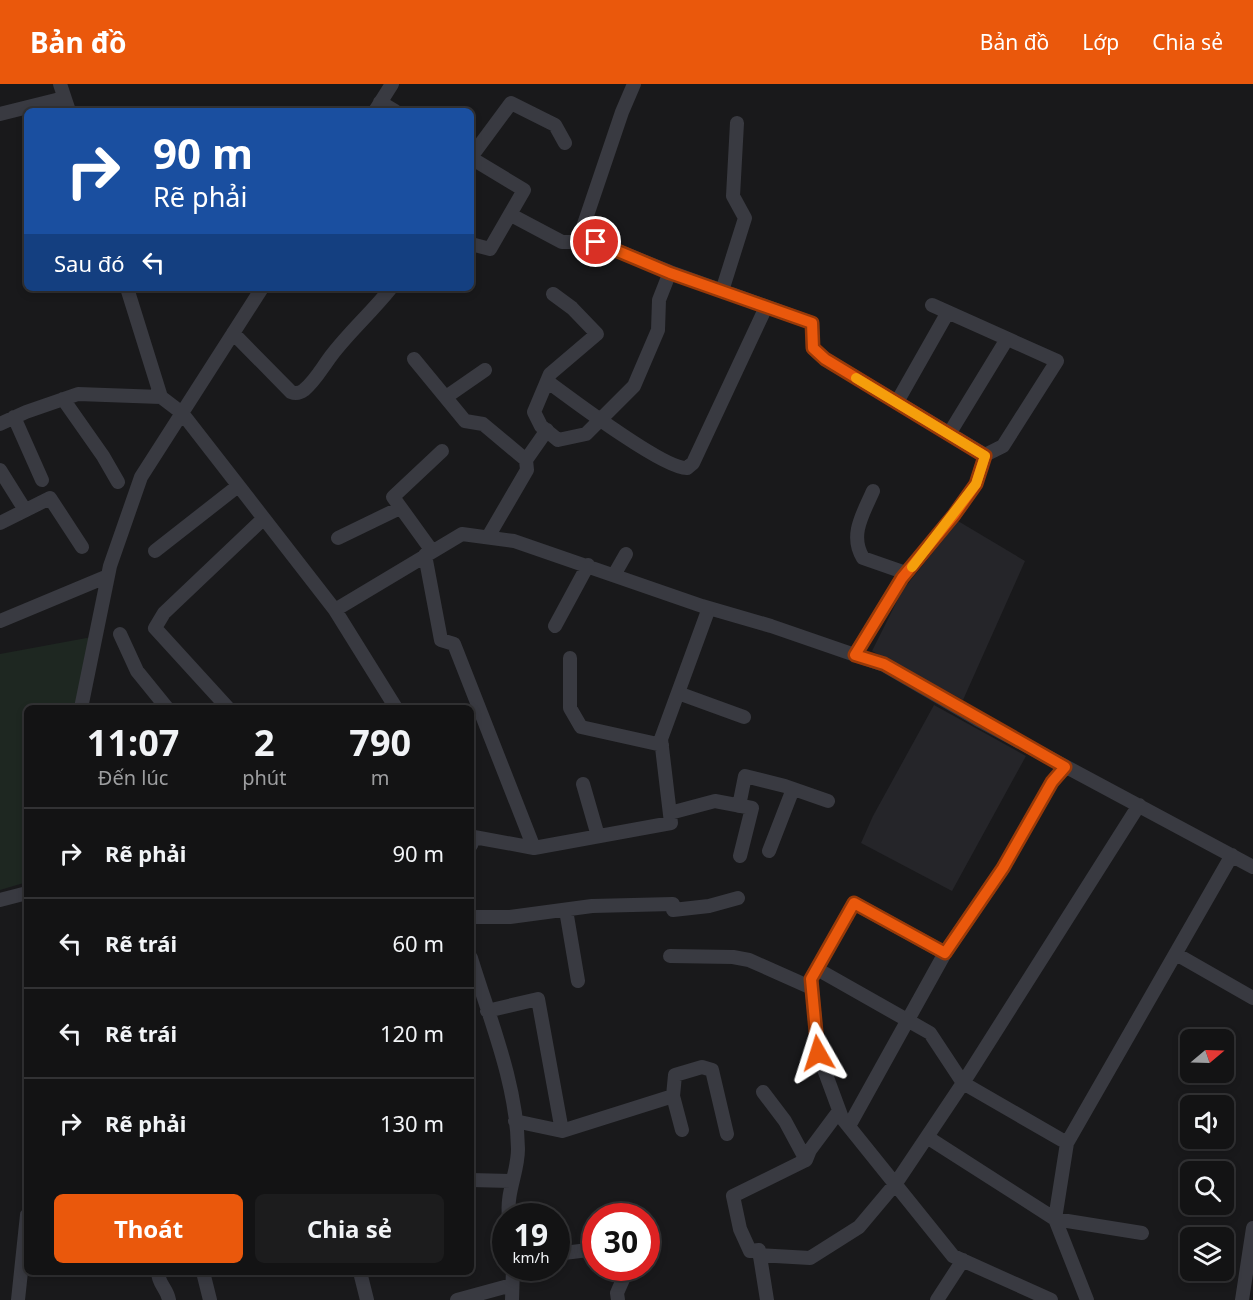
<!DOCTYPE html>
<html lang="vi">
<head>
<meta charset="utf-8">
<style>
	body { margin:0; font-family:"Noto Sans",sans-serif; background:#1c1c1d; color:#f1f3f6; height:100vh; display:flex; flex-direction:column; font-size:22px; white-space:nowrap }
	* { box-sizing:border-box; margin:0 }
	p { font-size:20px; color:#9d9ea0 }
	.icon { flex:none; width:33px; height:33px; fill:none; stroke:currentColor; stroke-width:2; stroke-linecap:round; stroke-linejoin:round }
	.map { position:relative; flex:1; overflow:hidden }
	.drawer { position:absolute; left:24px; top:621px; width:450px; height:570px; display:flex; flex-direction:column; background:#131314; border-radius:9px; box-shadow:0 3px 9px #0003,0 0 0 2px #323234 }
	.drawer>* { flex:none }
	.guide { position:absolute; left:24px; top:24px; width:450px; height:183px; border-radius:9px; box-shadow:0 3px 9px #0003,0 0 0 2px #323234; background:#1a4fa0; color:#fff; overflow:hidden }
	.needle { width:39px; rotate:71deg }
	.fabs { position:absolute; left:1180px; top:945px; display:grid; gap:12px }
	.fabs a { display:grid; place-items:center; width:54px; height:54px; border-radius:9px; background:#131314; box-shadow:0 3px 9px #0003,0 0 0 2px #323234; font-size:30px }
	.speed { position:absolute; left:492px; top:1119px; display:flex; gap:12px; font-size:30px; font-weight:700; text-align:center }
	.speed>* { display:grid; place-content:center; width:78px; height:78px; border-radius:50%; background:#131314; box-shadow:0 3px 9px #0003,0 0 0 2px #323234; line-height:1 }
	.speed small { font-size:15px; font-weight:400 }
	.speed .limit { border:9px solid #d22; background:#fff; color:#111 }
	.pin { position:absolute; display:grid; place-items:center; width:51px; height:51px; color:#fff; margin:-26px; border:3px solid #fff; border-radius:50%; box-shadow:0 2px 6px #0007 }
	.me { position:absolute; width:66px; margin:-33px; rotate:354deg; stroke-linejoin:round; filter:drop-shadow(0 0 4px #0008) }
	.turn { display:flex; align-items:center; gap:21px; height:126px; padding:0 30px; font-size:27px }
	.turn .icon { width:78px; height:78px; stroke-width:2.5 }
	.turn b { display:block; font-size:42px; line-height:51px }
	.then { display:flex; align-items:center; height:57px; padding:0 30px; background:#0003; gap:12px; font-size:22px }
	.eta { display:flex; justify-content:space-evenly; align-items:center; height:102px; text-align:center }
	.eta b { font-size:36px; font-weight:700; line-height:42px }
	.action { display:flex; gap:12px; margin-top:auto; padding:12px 30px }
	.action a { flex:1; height:69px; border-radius:9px; background:#ea580c; color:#fff; font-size:24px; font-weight:700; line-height:69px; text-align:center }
	.action a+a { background:#1c1c1d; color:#f1f3f6 }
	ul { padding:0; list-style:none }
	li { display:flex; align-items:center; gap:18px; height:90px; padding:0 30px; border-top:2px solid #323234 }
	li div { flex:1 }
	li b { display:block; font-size:22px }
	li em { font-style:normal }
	header { display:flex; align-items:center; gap:36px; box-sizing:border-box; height:84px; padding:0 30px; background:#ea580c; color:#fff }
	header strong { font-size:28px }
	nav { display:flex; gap:33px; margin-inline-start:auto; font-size:21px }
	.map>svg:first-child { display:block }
	.built { fill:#252529 }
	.green { fill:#1e2721 }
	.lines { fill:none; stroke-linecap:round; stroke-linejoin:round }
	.minor { stroke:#393a41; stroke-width:14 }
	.route-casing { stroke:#983908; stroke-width:15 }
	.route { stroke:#ea580c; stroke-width:10 }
	.slow { stroke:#f59e0b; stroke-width:10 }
</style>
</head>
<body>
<header>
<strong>Bản đồ</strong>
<nav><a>Bản đồ</a><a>Lớp</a><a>Chia sẻ</a></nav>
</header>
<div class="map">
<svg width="1253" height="1216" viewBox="0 0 1253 1216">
	<rect width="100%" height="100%" fill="#19191b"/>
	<!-- built -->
	<path class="built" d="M958 437 1025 477 963 616 872 567 902 507Z
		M934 621 1026 672 952 807 861 759 873 732Z"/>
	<!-- green -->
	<path class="green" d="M92 553 85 624H27V798L0 806V570Z"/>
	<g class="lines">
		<!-- minor -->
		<path class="minor" d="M60 0 69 27
			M380 18 395 27
			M375 27 392 0
			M0 30 64 14
			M471 73 511 19 555 41 565 59
			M471 74 524 106 490 165 471 160
			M511 131 562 158H596L670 188 812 239 813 264 825 275 985 371
			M578 158 622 28 634 0
			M127 204 161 313 182 329 335 526 396 624
			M722 207 745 134 733 112 737 39
			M553 210 572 224 597 250 550 290 534 328 541 342 558 356 586 350 634 302 658 246 659 216 670 188
			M233 249 291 308C296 310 300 309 304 306 315 297 322 284 331 272 349 248 372 228 391 204
			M414 275 465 337 483 340 526 376
			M547 297C570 314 664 385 687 384L693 379 766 223
			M446 313 485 286
			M63 315 103 372 118 398
			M897 318 948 228
			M14 333 42 396
			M0 340 26 328 78 310 161 313
			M949 350 1007 255
			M0 386 25 426
			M873 407C863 430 849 451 863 474L906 489
			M0 439 50 414 82 463
			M488 453 527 386 526 376 547 346
			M338 454 400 424
			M155 467 238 402
			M432 467 393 413 442 367
			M425 471 441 556 454 560 534 764
			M614 491 626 470
			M335 526 462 450 514 457 702 522 771 542 884 581 977 635 1253 783
			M0 537 108 492
			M555 542 588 481
			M120 550 137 587 167 624
			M855 571 902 494 954 431 976 400 985 371 1003 362 1057 277 932 221
			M570 574V624L581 643 662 661
			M678 609 744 633
			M81 624 110 482 141 393 262 204
			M228 624 155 544 164 529 263 435
			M583 700 598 752
			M1139 721 963 999 1067 1059 1055 1135 1142 1149
			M739 722 745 692 785 702 828 717
			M670 729 715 717 752 724 740 772
			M471 761 474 753 534 764 671 739 661 655 709 524
			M769 767 793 705
			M0 816 27 809
			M566 826 578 897
			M673 826 709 822 738 814
			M471 833H510L592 822 673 820
			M945 869 854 819 811 895 818 969 842 1034 953 1172 1051 1216
			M1176 870 1253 914
			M670 872 733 873 749 876 812 904
			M471 874C490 936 517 1000 518 1065 518 1088 506 1109 509 1132
			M487 927 538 915 562 1047
			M763 1008 785 1037 806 1076
			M673 1012 682 1046
			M515 1037 562 1047 673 1012 675 991 702 983 712 986 727 1050
			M849 1042 945 869 1003 784 1052 698 1065 683
			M927 1053 1055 1135 1087 1216
			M1067 1059 1232 771
			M471 1096 512 1097
			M556 1170 596 1165
			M759 1171 810 1174 859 1143 896 1099 963 999 930 949 817 885
			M158 1188C158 1200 167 1204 169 1216
			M203 1188 210 1216
			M360 1188 367 1216
			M18 1216 27 1131
			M457 1216 512 1201
			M512 1216 513 1184
			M618 1216 617 1209 628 1184
			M767 1216 759 1166 750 1167 740 1145 733 1112 806 1076 810 1066 839 1027
			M937 1216 963 1176
			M1242 1216 1253 1144"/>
	</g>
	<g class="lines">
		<!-- route casing -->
		<g class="route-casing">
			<path id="route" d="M596 158 670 189 812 239 813 264 825 275 985 372 976 400 954 431 902 494 855 571 884 580 1065 683 1052 698 1003 784 945 869 854 819 811 895 818 969"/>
		</g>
		<!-- route -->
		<use href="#route" class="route"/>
		<!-- slow -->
		<path class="slow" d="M856 294 985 372 976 400 912 483"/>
	</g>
</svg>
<div class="fabs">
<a><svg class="needle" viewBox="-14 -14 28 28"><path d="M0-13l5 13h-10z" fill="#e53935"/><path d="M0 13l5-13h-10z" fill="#9d9ea0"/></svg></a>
<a><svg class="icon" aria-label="sound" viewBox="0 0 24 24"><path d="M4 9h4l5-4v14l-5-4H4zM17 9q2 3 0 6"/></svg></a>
<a><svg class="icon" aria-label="search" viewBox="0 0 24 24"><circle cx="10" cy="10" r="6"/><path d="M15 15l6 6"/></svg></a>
<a><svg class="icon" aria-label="layers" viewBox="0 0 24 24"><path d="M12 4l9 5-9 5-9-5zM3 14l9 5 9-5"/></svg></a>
</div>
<div class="speed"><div>19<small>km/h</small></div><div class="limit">30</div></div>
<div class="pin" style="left:596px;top:158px;background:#d93025"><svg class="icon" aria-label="arrive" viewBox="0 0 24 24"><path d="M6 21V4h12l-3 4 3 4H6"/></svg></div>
<svg class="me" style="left:818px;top:969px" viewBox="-20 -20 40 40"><path d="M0-17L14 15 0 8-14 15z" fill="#ea580c" stroke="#fff" stroke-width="4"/></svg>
<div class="guide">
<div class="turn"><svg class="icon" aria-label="right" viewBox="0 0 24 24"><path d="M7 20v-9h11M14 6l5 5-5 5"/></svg><div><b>90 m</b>Rẽ phải</div></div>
<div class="then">Sau đó<svg class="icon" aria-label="left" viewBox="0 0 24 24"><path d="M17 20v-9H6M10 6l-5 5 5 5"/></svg></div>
</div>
<section class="drawer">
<div class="eta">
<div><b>11:07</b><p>Đến lúc</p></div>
<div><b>2</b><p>phút</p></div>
<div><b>790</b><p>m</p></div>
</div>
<ul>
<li><svg class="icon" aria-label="right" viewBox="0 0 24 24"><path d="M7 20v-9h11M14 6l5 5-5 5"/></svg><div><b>Rẽ phải</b></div><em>90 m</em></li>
<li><svg class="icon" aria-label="left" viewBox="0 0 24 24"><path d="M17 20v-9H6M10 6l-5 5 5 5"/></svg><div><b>Rẽ trái</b></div><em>60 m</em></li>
<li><svg class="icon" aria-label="left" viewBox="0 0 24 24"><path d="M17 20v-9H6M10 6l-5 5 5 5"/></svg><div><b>Rẽ trái</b></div><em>120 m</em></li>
<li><svg class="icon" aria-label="right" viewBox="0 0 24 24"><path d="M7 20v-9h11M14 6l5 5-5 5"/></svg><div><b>Rẽ phải</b></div><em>130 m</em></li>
</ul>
<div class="action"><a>Thoát</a><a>Chia sẻ</a></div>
</section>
</div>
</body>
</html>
